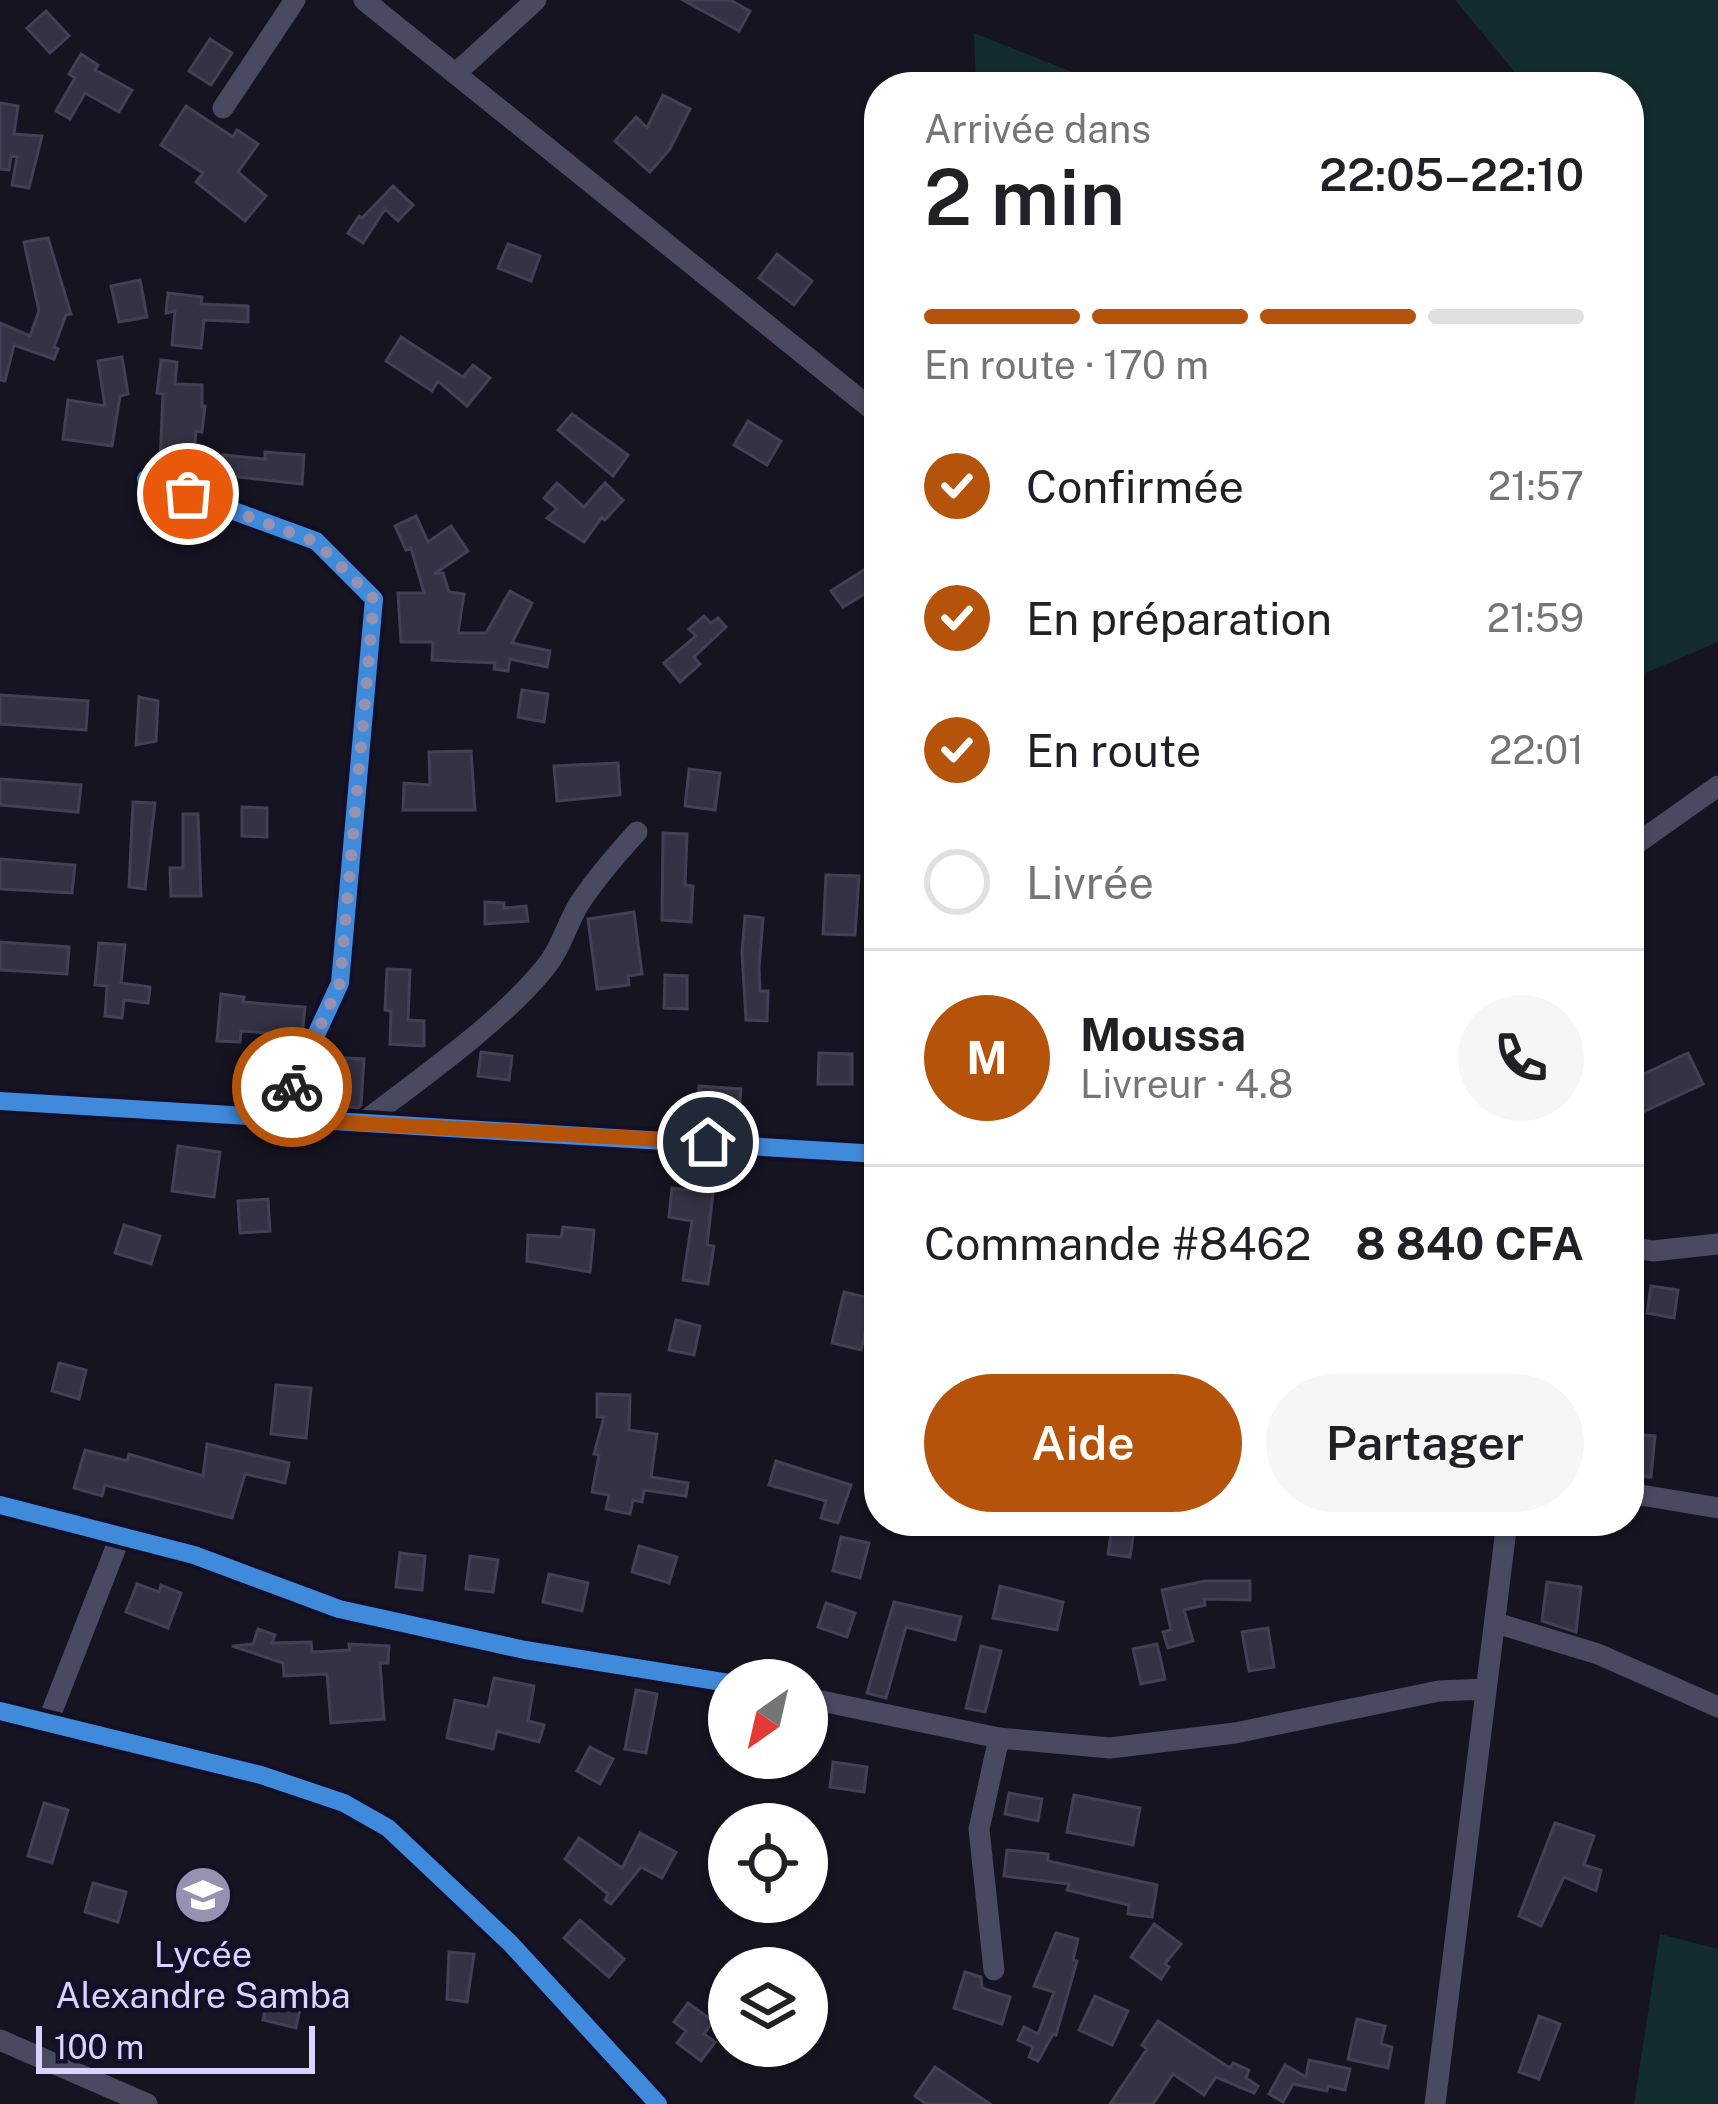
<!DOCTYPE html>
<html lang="fr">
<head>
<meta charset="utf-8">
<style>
  :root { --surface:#fff; --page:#f6f6f6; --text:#202124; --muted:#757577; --line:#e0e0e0; --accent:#b45309 }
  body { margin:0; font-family:"Public Sans",sans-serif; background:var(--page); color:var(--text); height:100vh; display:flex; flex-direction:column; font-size:45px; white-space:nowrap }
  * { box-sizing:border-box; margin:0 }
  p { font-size:39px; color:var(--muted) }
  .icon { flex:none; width:66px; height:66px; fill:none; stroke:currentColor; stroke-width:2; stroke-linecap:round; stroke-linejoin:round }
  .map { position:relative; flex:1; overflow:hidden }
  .panel { position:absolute; left:864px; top:72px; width:780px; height:1464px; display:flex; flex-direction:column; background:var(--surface); border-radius:48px; box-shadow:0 3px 9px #0004 }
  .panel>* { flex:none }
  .needle { width:78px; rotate:214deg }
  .tools { position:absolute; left:708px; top:1659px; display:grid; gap:24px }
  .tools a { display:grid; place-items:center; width:120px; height:120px; border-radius:50%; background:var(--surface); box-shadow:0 3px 9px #0004; font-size:60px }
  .scale { position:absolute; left:36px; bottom:30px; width:279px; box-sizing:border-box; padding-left:12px; border:6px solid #d9d4ff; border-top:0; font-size:33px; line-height:42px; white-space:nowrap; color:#d9d4ff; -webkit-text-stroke:9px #130f26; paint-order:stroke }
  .pin { position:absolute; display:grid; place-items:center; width:102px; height:102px; color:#fff; margin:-51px; border:6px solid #fff; border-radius:50%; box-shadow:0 3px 12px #0007 }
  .courier { position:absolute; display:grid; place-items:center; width:120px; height:120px; margin:-60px; border:9px solid #b45309; border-radius:50%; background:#fff; color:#222; box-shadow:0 3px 15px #0007 }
  .overview em { font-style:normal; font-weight:600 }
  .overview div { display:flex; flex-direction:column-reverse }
  .overview { display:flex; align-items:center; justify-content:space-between; height:204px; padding:0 60px }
  h1 { font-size:78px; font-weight:600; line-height:90px }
  .bar { display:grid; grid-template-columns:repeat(4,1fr); gap:18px 12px; align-content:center; height:144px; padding:0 60px }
  .bar i { height:15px; border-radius:9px; background:var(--line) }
  .bar .selected { background:var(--accent) }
  .bar p { grid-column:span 4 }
  .line { display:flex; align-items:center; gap:30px; padding:0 60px; border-top:3px solid var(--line) }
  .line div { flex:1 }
  .round { display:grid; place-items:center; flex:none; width:126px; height:126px; border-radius:63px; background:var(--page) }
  ol { padding:0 60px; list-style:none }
  li { display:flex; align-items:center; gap:36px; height:132px }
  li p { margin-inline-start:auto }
  li .icon { padding:12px; border-radius:50%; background:var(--accent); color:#fff; stroke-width:4 }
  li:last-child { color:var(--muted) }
  li i { width:66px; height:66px; border:6px solid var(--line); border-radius:50% }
  .action { display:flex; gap:24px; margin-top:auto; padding:24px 60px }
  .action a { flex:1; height:138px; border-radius:72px; background:var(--accent); color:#fff; font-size:48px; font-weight:600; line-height:138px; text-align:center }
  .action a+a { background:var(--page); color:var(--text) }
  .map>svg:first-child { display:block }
  .green { fill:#132c2d }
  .building { fill:#343243; stroke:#433f54; stroke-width:3 }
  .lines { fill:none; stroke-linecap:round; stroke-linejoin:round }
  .minor { stroke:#4a4962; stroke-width:21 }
  .cycleway-casing { stroke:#130f26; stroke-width:26 }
  .cycleway { stroke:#408adc; stroke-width:18 }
  .done { stroke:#9591b1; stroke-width:12; stroke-dasharray:0 21.6 }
  .route { stroke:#b45309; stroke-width:15 }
  .labels { text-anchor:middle; stroke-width:9; stroke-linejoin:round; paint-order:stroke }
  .poi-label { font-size:36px; fill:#d9d4ff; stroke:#130f26 }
</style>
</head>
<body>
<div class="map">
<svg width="1718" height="2104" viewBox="0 0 1718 2104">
  <rect width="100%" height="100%" fill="#161421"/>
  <path class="green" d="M1455 0H1718V642L1629 680V87H1527Z
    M974 33 1110 87H976Z
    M1660 1934 1718 1949V2104H1634Z"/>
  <path class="building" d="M683 0H730L750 11 739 31Z
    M46 11 69 36 50 53 27 28Z
    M210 39 232 53 211 85 189 71Z
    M81 54 98 65 95 70 132 90 119 112 85 93 70 119 56 111 75 78 69 74Z
    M663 95 690 109 670 149 650 172 615 141 636 117 647 128Z
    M0 103 18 106 14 134 42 136 29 188 12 185 17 157 11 156 9 170 0 169Z
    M186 106 233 137 237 130 258 144 238 172 266 196 245 221 196 182 203 173 161 145Z
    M393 186 413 205 398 221 385 209 363 243 348 233 359 216 362 218Z
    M48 238 71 314 66 315 54 347 58 349 54 359 14 345 5 381 0 380V323L30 336 39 311 24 242Z
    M508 244 540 256 531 281 498 268Z
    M777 254 812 281 794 305 759 278Z
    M140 280 147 317 119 322 111 286Z
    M168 293 202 297 201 304 248 306V322L204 320 201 348 172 345 175 311 166 313Z
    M401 337 463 377 473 365 490 378 467 406 438 381 432 391 386 361Z
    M122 357 128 394 120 396 112 446 63 439 68 400 105 406 98 361Z
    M161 360 177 362 175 384 202 385V406H205L202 432 196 431 193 465 160 462 163 394 157 393Z
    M572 414 628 455 613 476 558 430Z
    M748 421 781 441 767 465 734 445Z
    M265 452 304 455 302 484 221 475 223 455 265 459Z
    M557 483 584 507 605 483 623 500 605 520 602 517 584 542 547 518 557 509 544 498Z
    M416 516 428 542 451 526 468 551 434 574 443 573 449 592 464 594 458 633H486L510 591 532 603 512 643 550 651 547 667 510 659 508 671 494 669 495 663 432 660 433 642H401L398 593H424L411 548 406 550 395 526Z
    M867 568 879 585 843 607 831 591Z
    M704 616 711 623 718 618 726 627 694 657 700 664 680 682 664 663 696 636 689 629Z
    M522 690 548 694 544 722 518 717Z
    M0 695 88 701 86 730 0 724Z
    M139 697 158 701 156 741 136 745Z
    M471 751 475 810H403L404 783 430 785 429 752Z
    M618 763 620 795 557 801 554 766Z
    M689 769 720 773 715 810 685 806Z
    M0 779 81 785 78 812 0 805Z
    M133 802 155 803 145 889 129 887Z
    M242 807 267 808V837L242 836Z
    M183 814H198L201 896H171L170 868H183Z
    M663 833 687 834 685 885 693 886 691 922 662 920Z
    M0 859 75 865 72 893 0 889Z
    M826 875 859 876 855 935 823 934Z
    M485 902 504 903V908L526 906 528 921 485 924Z
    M634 912 642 974 628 976 629 985 597 989 588 919Z
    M745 916 763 918 759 969 760 991H768L767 1021 746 1020 742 952Z
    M0 942 69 947 67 974 0 970Z
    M99 943 125 945 121 983 150 987 148 1003 124 1000 122 1018 105 1016 107 986 95 985Z
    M387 969 410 970 408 1020 424 1021V1046L390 1044 391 1011 385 1010Z
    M665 975 687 976V1009L664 1008Z
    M221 994 244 997 243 1002 305 1007 303 1027 299 1035 241 1031 240 1042 217 1041Z
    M481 1052 512 1056 509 1080 478 1076Z
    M819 1053 852 1054V1084H818Z
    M1688 1053 1703 1084 1643 1112 1629 1081Z
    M345 1058 364 1059 361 1105 358 1108 322 1103 325 1084 343 1087Z
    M699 1086 741 1089 738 1125 697 1123Z
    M178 1146 220 1152 214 1197 172 1191Z
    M672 1188 713 1193 707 1245 714 1246 708 1284 683 1280 692 1221 669 1217Z
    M268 1199 270 1231 240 1233 238 1201Z
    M124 1225 160 1236 151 1264 115 1253Z
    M563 1227 594 1230 590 1272 527 1261 528 1235 561 1237Z
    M1651 1286 1678 1290 1674 1318 1647 1313Z
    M844 1292 873 1299 861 1350 832 1343Z
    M676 1320 700 1326 694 1355 669 1350Z
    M59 1363 86 1370 79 1399 52 1391Z
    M276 1385 311 1388 306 1438 271 1434Z
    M597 1394 630 1395 629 1430 657 1434 651 1477 688 1483 686 1496 644 1490 642 1502 633 1500 630 1514 606 1509 609 1495 592 1492 599 1455 594 1454 604 1417H597Z
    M1629 1434 1655 1436 1651 1477 1629 1475Z
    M207 1444 289 1463 285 1483 245 1474 232 1518 105 1485 102 1496 74 1488 85 1450 127 1461 129 1454 203 1476Z
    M776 1461 851 1485 838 1523 821 1518 826 1501 769 1485Z
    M1113 1521 1135 1523 1130 1557 1108 1554Z
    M841 1537 869 1543 860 1578 833 1571Z
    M639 1546 677 1557 669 1583 632 1572Z
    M400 1553 425 1556 422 1590 396 1587Z
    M470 1556 498 1560 493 1592 466 1589Z
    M549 1574 588 1583 582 1611 543 1602Z
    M1205 1581H1250V1600L1204 1599 1205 1605 1184 1610 1193 1641 1168 1648 1163 1632 1171 1630 1162 1590Z
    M1547 1582 1581 1587 1576 1632 1542 1621Z
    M137 1584 159 1592 161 1585 181 1593 168 1628 126 1612Z
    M1000 1586 1063 1602 1057 1630 993 1618Z
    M894 1602 961 1617 955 1640 906 1627 886 1698 867 1693Z
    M826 1603 855 1613 847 1637 818 1627Z
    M1268 1628 1274 1667 1249 1671 1242 1632Z
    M258 1629 275 1635 272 1643 311 1642 312 1652 350 1650 349 1644 389 1646 388 1663H380L384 1719 331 1723 327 1674 284 1676 283 1663 232 1646 253 1644Z
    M1157 1644 1165 1679 1141 1684 1133 1649Z
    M981 1646 1001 1651 985 1712 966 1708Z
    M494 1678 534 1686 528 1721 544 1725 539 1742 497 1731 493 1749 447 1738 455 1700 488 1707Z
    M636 1690 657 1694 646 1753 625 1749Z
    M590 1747 613 1759 600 1784 577 1771Z
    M833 1762 867 1767 864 1792 830 1787Z
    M1009 1793 1042 1799 1038 1821 1005 1814Z
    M1074 1795 1140 1808 1133 1845 1067 1832Z
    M44 1803 68 1810 52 1863 28 1856Z
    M1555 1823 1594 1836 1584 1865 1601 1870 1596 1891 1564 1877 1541 1926 1519 1916Z
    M640 1833 676 1852 662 1878 641 1867 611 1904 605 1900 608 1894 565 1859 579 1838 622 1868Z
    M1007 1850 1048 1854V1861L1157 1885 1152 1917 1128 1914 1129 1905 1067 1890 1069 1884 1004 1876Z
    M93 1883 126 1892 118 1922 85 1912Z
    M580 1920 624 1959 609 1977 564 1938Z
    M1154 1924 1181 1944 1165 1964 1169 1967 1161 1979 1131 1957Z
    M1056 1933 1078 1939 1073 1960 1077 1961 1056 2035 1053 2034 1038 2061 1029 2057 1033 2047 1018 2040 1024 2027 1038 2034 1054 1992 1034 1986Z
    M449 1952 474 1954 467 2002 447 1999Z
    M965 1972 981 1977 982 1988 1010 1997 1002 2024 954 2008Z
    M270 1987 303 1994 296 2028 263 2020Z
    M1095 1996 1128 2011 1112 2045 1079 2030Z
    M688 2003 713 2021 704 2034 715 2042 701 2061 677 2043 686 2031 674 2022Z
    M1539 2016 1560 2024 1539 2079 1519 2072Z
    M1357 2019 1385 2026 1381 2044 1392 2047 1388 2068 1348 2059Z
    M1158 2021 1230 2068 1233 2063 1249 2070 1246 2078 1258 2086 1254 2093 1216 2077 1204 2095 1173 2074 1153 2104H1110L1147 2049 1142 2045Z
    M1309 2060 1350 2069 1345 2090 1328 2086 1327 2091 1293 2084 1283 2102 1269 2094 1285 2065 1306 2077Z
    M935 2067 990 2104H926L915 2096Z"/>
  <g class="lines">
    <path class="minor" d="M364 0 879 415
      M456 73 536 0
      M223 108 295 0
      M146 479 316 541 374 599 340 983 277 1119
      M1629 849 1718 786
      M0 1101 879 1154
      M361 1124C418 1080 499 1024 544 969 561 949 566 926 579 904 596 878 616 855 637 832
      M1629 1247 1653 1251 1718 1244
      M1629 1493 1718 1508
      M0 1505 194 1555 339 1609 525 1650 729 1683
      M1496 1623 1598 1654 1718 1707
      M807 1698 999 1738 1110 1748 1235 1733 1439 1691 1486 1689
      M0 1711 261 1775 344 1803 388 1828 510 1943 658 2104
      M47 1724 120 1537
      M994 1970 979 1829 999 1738
      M0 2040 147 2104
      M1435 2104 1507 1521"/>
    <defs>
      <path id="cycleway" d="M146 479 316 541 374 599 340 983 277 1119
        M0 1101 879 1154
        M0 1505 194 1555 339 1609 525 1650 729 1683
        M0 1711 261 1775 344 1803 388 1828 510 1943 658 2104"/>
    </defs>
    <use href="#cycleway" class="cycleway-casing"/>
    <use href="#cycleway" class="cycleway"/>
  </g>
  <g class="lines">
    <path class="done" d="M188 494 316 542 374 599 340 983 292 1087"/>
    <path class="route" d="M292 1087 277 1119 708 1142"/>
  </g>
  <defs>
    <symbol id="school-disc" viewBox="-11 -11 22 22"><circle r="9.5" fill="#9591b1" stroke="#130f26"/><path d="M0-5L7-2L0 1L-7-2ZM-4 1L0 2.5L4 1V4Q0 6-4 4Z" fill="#fff"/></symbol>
  </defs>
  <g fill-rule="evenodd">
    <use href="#school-disc" x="170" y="1862" width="66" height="66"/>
  </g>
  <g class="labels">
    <g class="poi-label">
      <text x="203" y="1967">Lycée<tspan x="203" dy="41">Alexandre Samba</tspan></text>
    </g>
  </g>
</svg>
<div class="tools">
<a><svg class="needle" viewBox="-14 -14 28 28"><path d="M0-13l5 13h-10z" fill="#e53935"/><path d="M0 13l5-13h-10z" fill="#757577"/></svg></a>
<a><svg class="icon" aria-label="locate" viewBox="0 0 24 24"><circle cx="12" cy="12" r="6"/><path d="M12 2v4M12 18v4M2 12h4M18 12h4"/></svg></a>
<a><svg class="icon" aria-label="layers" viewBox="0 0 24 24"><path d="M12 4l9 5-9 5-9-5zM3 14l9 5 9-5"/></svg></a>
</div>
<div class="scale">100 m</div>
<div class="pin" style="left:188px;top:494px;background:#ea580c"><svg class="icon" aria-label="bag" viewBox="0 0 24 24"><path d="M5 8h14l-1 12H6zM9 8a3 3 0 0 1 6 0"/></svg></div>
<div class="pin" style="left:708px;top:1142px;background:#1f2937"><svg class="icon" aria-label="home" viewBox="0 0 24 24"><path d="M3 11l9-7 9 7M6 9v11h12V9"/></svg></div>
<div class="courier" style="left:292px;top:1087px"><svg class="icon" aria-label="bike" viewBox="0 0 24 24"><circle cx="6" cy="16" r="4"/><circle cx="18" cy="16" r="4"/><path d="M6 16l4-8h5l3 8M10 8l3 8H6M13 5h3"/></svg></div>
<section class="panel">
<div class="overview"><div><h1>2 min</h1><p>Arrivée dans</p></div><em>22:05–22:10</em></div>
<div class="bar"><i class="selected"></i><i class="selected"></i><i class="selected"></i><i></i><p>En route · 170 m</p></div>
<ol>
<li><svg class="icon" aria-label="check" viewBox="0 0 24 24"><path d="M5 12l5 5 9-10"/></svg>Confirmée<p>21:57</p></li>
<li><svg class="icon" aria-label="check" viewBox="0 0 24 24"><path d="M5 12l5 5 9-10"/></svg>En préparation<p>21:59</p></li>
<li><svg class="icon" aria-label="check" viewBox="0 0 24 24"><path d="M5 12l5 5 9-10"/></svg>En route<p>22:01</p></li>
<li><i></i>Livrée</li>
</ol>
<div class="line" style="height:216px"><b class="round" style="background:var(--accent);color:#fff">M</b><div><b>Moussa</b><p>Livreur · 4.8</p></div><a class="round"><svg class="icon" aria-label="phone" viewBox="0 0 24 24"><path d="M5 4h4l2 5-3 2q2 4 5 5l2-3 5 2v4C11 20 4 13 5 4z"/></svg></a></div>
<div class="line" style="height:156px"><div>Commande #8462</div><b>8 840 CFA</b></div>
<div class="action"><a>Aide</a><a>Partager</a></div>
</section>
</div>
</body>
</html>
